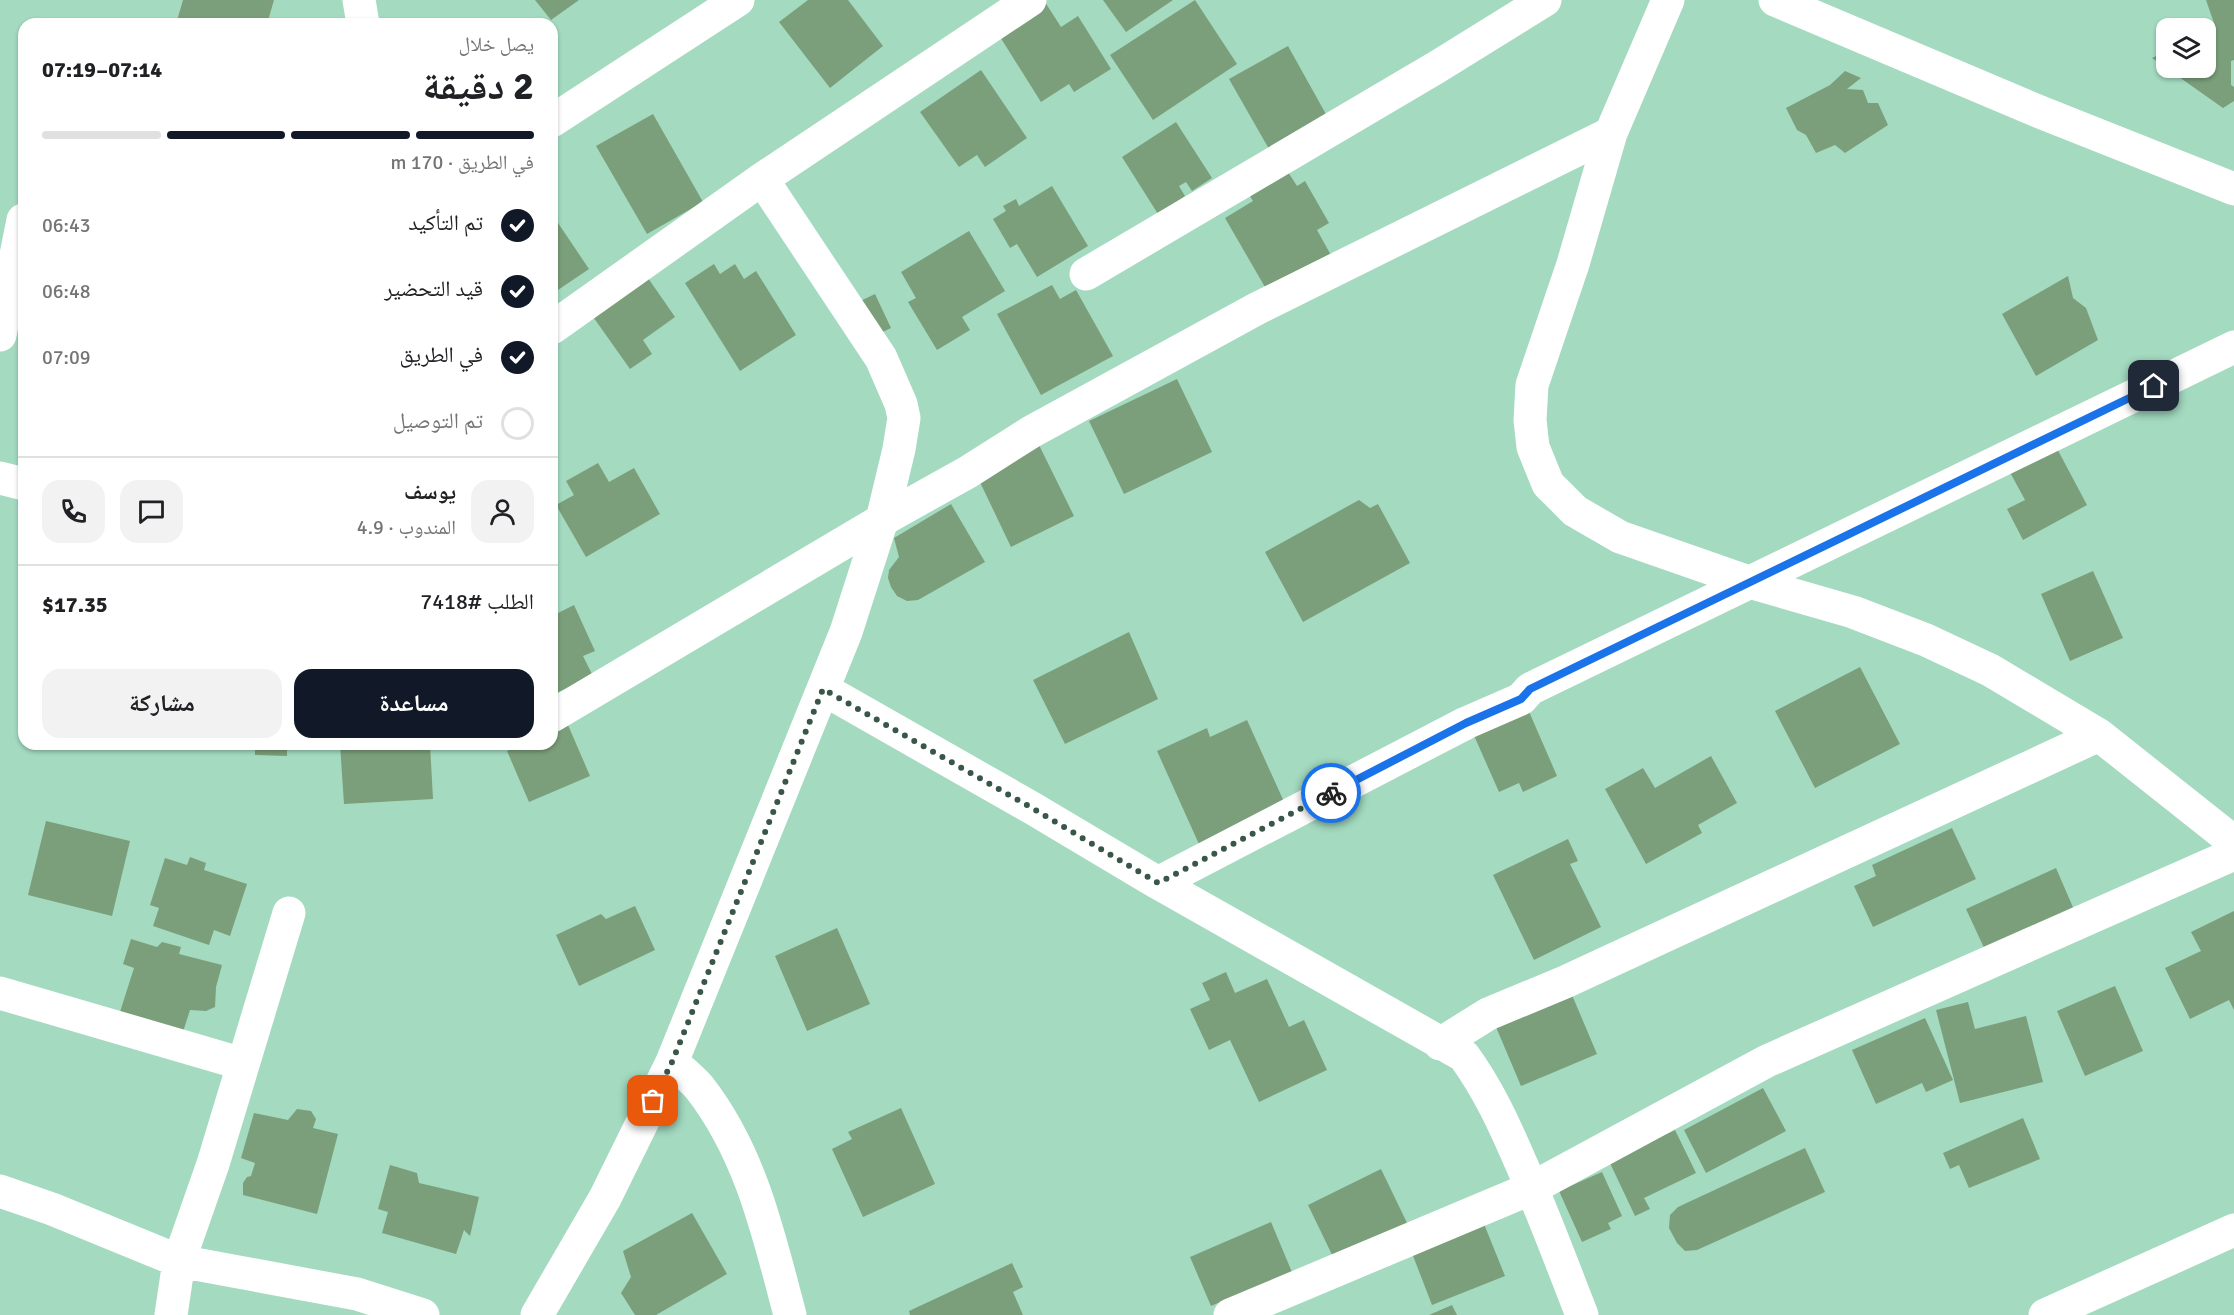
<!DOCTYPE html>
<html lang="ar">
<head>
<meta charset="utf-8">
<style>
  :root { --surface:#fff; --page:#f2f2f2; --text:#202124; --muted:#757577; --line:#e0e0e0; --accent:#111827 }
  body { margin:0; font-family:Signika,"Noto Naskh Arabic",sans-serif; background:var(--page); color:var(--text); direction:rtl; height:100vh; display:flex; flex-direction:column; font-size:22px; white-space:nowrap }
  * { box-sizing:border-box; margin:0 }
  p { font-size:20px; color:var(--muted) }
  .icon { flex:none; width:33px; height:33px; fill:none; stroke:currentColor; stroke-width:2; stroke-linecap:round; stroke-linejoin:round }
  .map { position:relative; flex:1; overflow:hidden; direction:ltr }
  .drawer { position:absolute; left:18px; top:18px; width:540px; height:732px; display:flex; flex-direction:column; background:var(--surface); border-radius:18px; box-shadow:0 2px 4px #0004; direction:rtl }
  .drawer>* { flex:none }
  .tools { position:absolute; left:2156px; top:18px; display:grid; gap:12px }
  .tools a { display:grid; place-items:center; width:60px; height:60px; border-radius:12px; background:var(--surface); box-shadow:0 2px 4px #0004; font-size:30px }
  .pin { position:absolute; display:grid; place-items:center; width:51px; height:51px; color:#fff; margin:-26px; border-radius:12px; box-shadow:0 3px 9px #0006 }
  .courier { position:absolute; display:grid; place-items:center; width:60px; height:60px; margin:-30px; border:4px solid #1a73e8; border-radius:50%; background:#fff; color:#222; box-shadow:0 2px 8px #0007 }
  .summary em { font-style:normal; font-weight:700 }
  .summary div { display:flex; flex-direction:column-reverse }
  .summary { display:flex; align-items:center; justify-content:space-between; height:102px; padding:0 24px }
  h1 { font-size:39px; font-weight:700; line-height:45px }
  .bar { display:grid; grid-template-columns:repeat(4,1fr); gap:9px 6px; align-content:center; height:72px; padding:0 24px }
  .bar i { height:8px; border-radius:4px; background:var(--line) }
  .bar .on { background:var(--accent) }
  .bar p { grid-column:span 4 }
  .line { display:flex; align-items:center; gap:15px; padding:0 24px; border-top:2px solid var(--line) }
  .line div { flex:1 }
  .round { display:grid; place-items:center; flex:none; width:63px; height:63px; border-radius:18px; background:var(--page) }
  ol { padding:0 24px; list-style:none }
  li { display:flex; align-items:center; gap:18px; height:66px }
  li p { margin-inline-start:auto }
  li .icon { padding:6px; border-radius:50%; background:var(--accent); color:#fff; stroke-width:4 }
  li:last-child { color:var(--muted) }
  li i { width:33px; height:33px; border:3px solid var(--line); border-radius:50% }
  .action { display:flex; gap:12px; margin-top:auto; padding:12px 24px }
  .action a { flex:1; height:69px; border-radius:18px; background:var(--accent); color:#fff; font-size:24px; font-weight:700; line-height:69px; text-align:center }
  .action a+a { background:var(--page); color:var(--text) }
  .map>svg:first-child { display:block }
  .building { fill:#7b9f7a }
  .lines { fill:none; stroke-linecap:round; stroke-linejoin:round }
  .minor { stroke:#fff; stroke-width:33 }
  .tertiary { stroke:#fff; stroke-width:33 }
  .done { stroke:#395748; stroke-width:6; stroke-dasharray:0 10.8 }
  .route { stroke:#1a73e8; stroke-width:8 }
</style>
</head>
<body>
<div class="map">
<svg width="2234" height="1315" viewBox="0 0 2234 1315">
  <rect width="100%" height="100%" fill="#a3dac0"/>
  <path class="building" d="M183 0H274L267 24H176Z
    M535 0H579L551 20Z
    M808 0H848L883 46 830 88 779 22Z
    M1103 0H1173L1126 32Z
    M1195 0 1237 64 1153 120 1110 55Z
    M2206 0H2234V60L2231 61V85L2234 87V101L2223 108 2152 58 2166 51V68H2205V29L2214 23Z
    M1045 2 1061 27 1078 16 1111 69 1074 92 1069 84 1041 102 997 32Z
    M1288 46 1327 116 1269 149 1229 79Z
    M981 70 1027 138 985 167 977 155 959 167 920 112Z
    M1845 71 1861 78 1847 89 1863 90 1868 103H1878L1888 125 1845 153 1835 145 1816 153 1806 135 1797 130 1786 108 1830 85Z
    M653 114 703 202 647 234 596 146Z
    M1176 122 1212 178 1192 191 1186 182 1179 186 1185 196 1158 214 1122 157Z
    M1288 172 1297 186 1305 181 1329 223 1317 230 1332 257 1269 294 1225 218 1253 201 1245 188Z
    M1052 186 1088 246 1037 277 1017 244 1010 248 993 219 1006 211 1003 206 1016 199 1019 206Z
    M552 214 589 269 552 294Z
    M969 231 1005 291 962 317 970 330 937 350 908 302 916 298 901 272Z
    M714 264 720 274 735 264 744 279 756 271 796 335 740 371 685 283Z
    M639 265 675 317 643 340 652 354 630 369 584 304Z
    M2068 276 2073 298 2086 308 2098 340 2036 376 2002 314Z
    M1052 285 1060 299 1076 290 1113 356 1041 395 997 314Z
    M875 294 891 328 868 339 852 305Z
    M1177 379 1212 452 1124 494 1089 421Z
    M2053 441 2087 505 2023 540 2007 509 2025 500 2006 465Z
    M1038 443 1074 516 1011 547 978 478Z
    M598 463 609 482 634 468 660 514 586 557 556 505 574 495 566 481Z
    M1359 500 1370 508 1378 504 1410 563 1303 622 1265 552Z
    M951 504 985 562 918 600 907 601 897 596 891 587 888 578 889 570 899 557 894 538Z
    M2093 571 2123 638 2070 661 2041 594Z
    M574 605 595 651 583 656 593 676 552 695V616Z
    M1129 632 1158 699 1065 744 1033 680Z
    M1860 667 1900 744 1815 788 1775 711Z
    M1527 707 1557 776 1523 792 1519 783 1499 792 1472 731Z
    M1247 720 1285 804 1203 853 1157 751 1207 728 1210 737Z
    M568 725 590 776 529 802 507 751 524 744H552V732Z
    M255 744H287V756L255 755Z
    M340 744H430L433 799 344 804Z
    M1711 756 1737 803 1698 825 1702 833 1646 864 1605 789 1643 768 1655 788Z
    M46 821 130 841 112 916 28 895Z
    M1952 828 1976 879 1873 927 1854 886 1876 876 1872 865Z
    M1568 839 1578 861 1570 864 1601 927 1534 960 1493 875Z
    M190 857 206 863 204 870 247 884 230 936 214 930 209 945 153 926 159 908 150 905 165 858 187 865Z
    M2056 868 2075 912 1986 952 1966 909Z
    M635 906 655 950 579 986 556 935 601 914 606 919Z
    M2234 911V1010L2229 1000 2190 1019 2165 968 2201 951 2191 932Z
    M837 928 870 1004 807 1031 775 956Z
    M131 939 157 947 162 942 181 947 179 954 222 965 216 987 215 1007 206 1011 190 1010 182 1035 119 1015 134 968 123 964Z
    M1226 972 1235 993 1267 979 1289 1027 1304 1020 1327 1070 1259 1102 1230 1040 1209 1050 1190 1009 1210 1000 1202 983Z
    M2115 986 2143 1051 2085 1076 2057 1011Z
    M1572 995 1597 1054 1521 1086 1496 1027Z
    M1968 1002 1975 1029 2026 1016 2043 1082 1960 1103 1936 1010Z
    M1925 1018 1953 1080 1926 1092 1922 1083 1876 1104 1852 1050Z
    M1763 1088 1786 1131 1706 1173 1684 1130Z
    M901 1108 935 1184 863 1217 832 1149 852 1139 848 1132Z
    M297 1109 311 1111 316 1119 313 1128 338 1134 317 1214 243 1195V1183L247 1177 251 1176 255 1163 241 1158 254 1113 288 1120Z
    M2023 1118 2040 1159 1969 1188 1959 1165 1950 1169 1943 1153Z
    M1675 1130 1696 1173 1644 1198 1650 1209 1635 1216 1609 1161Z
    M1805 1148 1825 1192 1697 1250 1685 1251 1677 1243 1669 1228 1670 1215 1678 1207Z
    M390 1165 417 1173 419 1183 479 1197 470 1236 464 1230 456 1254 382 1233 388 1212 378 1209Z
    M1381 1169 1409 1227 1336 1263 1308 1205Z
    M1602 1172 1622 1216 1608 1223 1611 1229 1582 1242 1559 1191Z
    M692 1213 727 1274 656 1315H635L621 1293 631 1277 623 1251Z
    M1482 1219 1505 1276 1432 1305 1410 1248Z
    M1271 1222 1294 1277 1255 1287 1211 1306 1190 1257Z
    M1012 1263 1023 1287 1013 1292 1023 1315H910L909 1311Z
    M1452 1305 1457 1315H1429Z"/>
  <g class="lines">
    <path class="minor" d="M359 0 363 24
      M1668 0 1611 133 1573 264 1532 385 1530 420 1533 447 1548 484 1575 511 1620 537 1749 582 1853 612 1926 640 1990 670 2099 735 2234 842
      M552 121 738 0
      M1086 274 1437 67 1545 0
      M552 328 762 179 1030 0
      M0 335 23 220
      M0 478 24 484
      M823 689 1032 808 1158 883 1464 1056C1488 1089 1504 1124 1520 1161 1543 1212 1562 1264 1582 1315
      M552 716 882 520 968 472 1031 432 1258 308 1611 133
      M1158 883 1466 723 1521 699 1530 689 2234 347
      M0 993 243 1064
      M1440 1044 1488 1014 1565 982 2099 735
      M672 1062C681 1070 691 1078 699 1087 751 1153 769 1236 790 1315
      M0 1191 52 1209 179 1261 357 1294 423 1315
      M171 1315 179 1261 213 1164 289 913
      M537 1315 605 1198 672 1062 846 632 882 520 899 449 904 418 901 404 881 358 762 179
      M1230 1315 1532 1188 1767 1061 2234 854
      M2045 1315 2234 1230"/>
    <path class="tertiary" d="M1775 0 2040 112 2234 189"/>
  </g>
  <g class="lines">
    <path class="done" d="M653 1101 672 1062 823 689 1032 808 1158 883 1331 793"/>
    <path class="route" d="M1331 793 1466 723 1521 699 1530 689 2154 386"/>
  </g>
</svg>
<div class="tools">
<a><svg class="icon" aria-label="layers" viewBox="0 0 24 24"><path d="M12 4l9 5-9 5-9-5zM3 14l9 5 9-5"/></svg></a>
</div>
<div class="pin" style="left:653px;top:1101px;background:#ea580c"><svg class="icon" aria-label="bag" viewBox="0 0 24 24"><path d="M5 8h14l-1 12H6zM9 8a3 3 0 0 1 6 0"/></svg></div>
<div class="pin" style="left:2154px;top:386px;background:#1f2937"><svg class="icon" aria-label="home" viewBox="0 0 24 24"><path d="M3 11l9-7 9 7M6 9v11h12V9"/></svg></div>
<div class="courier" style="left:1331px;top:793px"><svg class="icon" aria-label="bike" viewBox="0 0 24 24"><circle cx="6" cy="16" r="4"/><circle cx="18" cy="16" r="4"/><path d="M6 16l4-8h5l3 8M10 8l3 8H6M13 5h3"/></svg></div>
<section class="drawer">
<div class="summary"><div><h1>2 دقيقة</h1><p>يصل خلال</p></div><em>07:14–07:19</em></div>
<div class="bar"><i class="on"></i><i class="on"></i><i class="on"></i><i></i><p>في الطريق · 170 m</p></div>
<ol>
<li><svg class="icon" aria-label="check" viewBox="0 0 24 24"><path d="M5 12l5 5 9-10"/></svg>تم التأكيد<p>06:43</p></li>
<li><svg class="icon" aria-label="check" viewBox="0 0 24 24"><path d="M5 12l5 5 9-10"/></svg>قيد التحضير<p>06:48</p></li>
<li><svg class="icon" aria-label="check" viewBox="0 0 24 24"><path d="M5 12l5 5 9-10"/></svg>في الطريق<p>07:09</p></li>
<li><i></i>تم التوصيل</li>
</ol>
<div class="line" style="height:108px"><a class="round"><svg class="icon" aria-label="person" viewBox="0 0 24 24"><circle cx="12" cy="8" r="4"/><path d="M4 21q1-7 8-7t8 7"/></svg></a><div><b>يوسف</b><p>المندوب · 4.9</p></div><a class="round"><svg class="icon" aria-label="chat" viewBox="0 0 24 24"><path d="M4 5h16v11H9l-5 4z"/></svg></a><a class="round"><svg class="icon" aria-label="phone" viewBox="0 0 24 24"><path d="M5 4h4l2 5-3 2q2 4 5 5l2-3 5 2v4C11 20 4 13 5 4z"/></svg></a></div>
<div class="line" style="height:78px"><div>الطلب #7418</div><b>$17.35</b></div>
<div class="action"><a>مساعدة</a><a>مشاركة</a></div>
</section>
</div>
</body>
</html>
